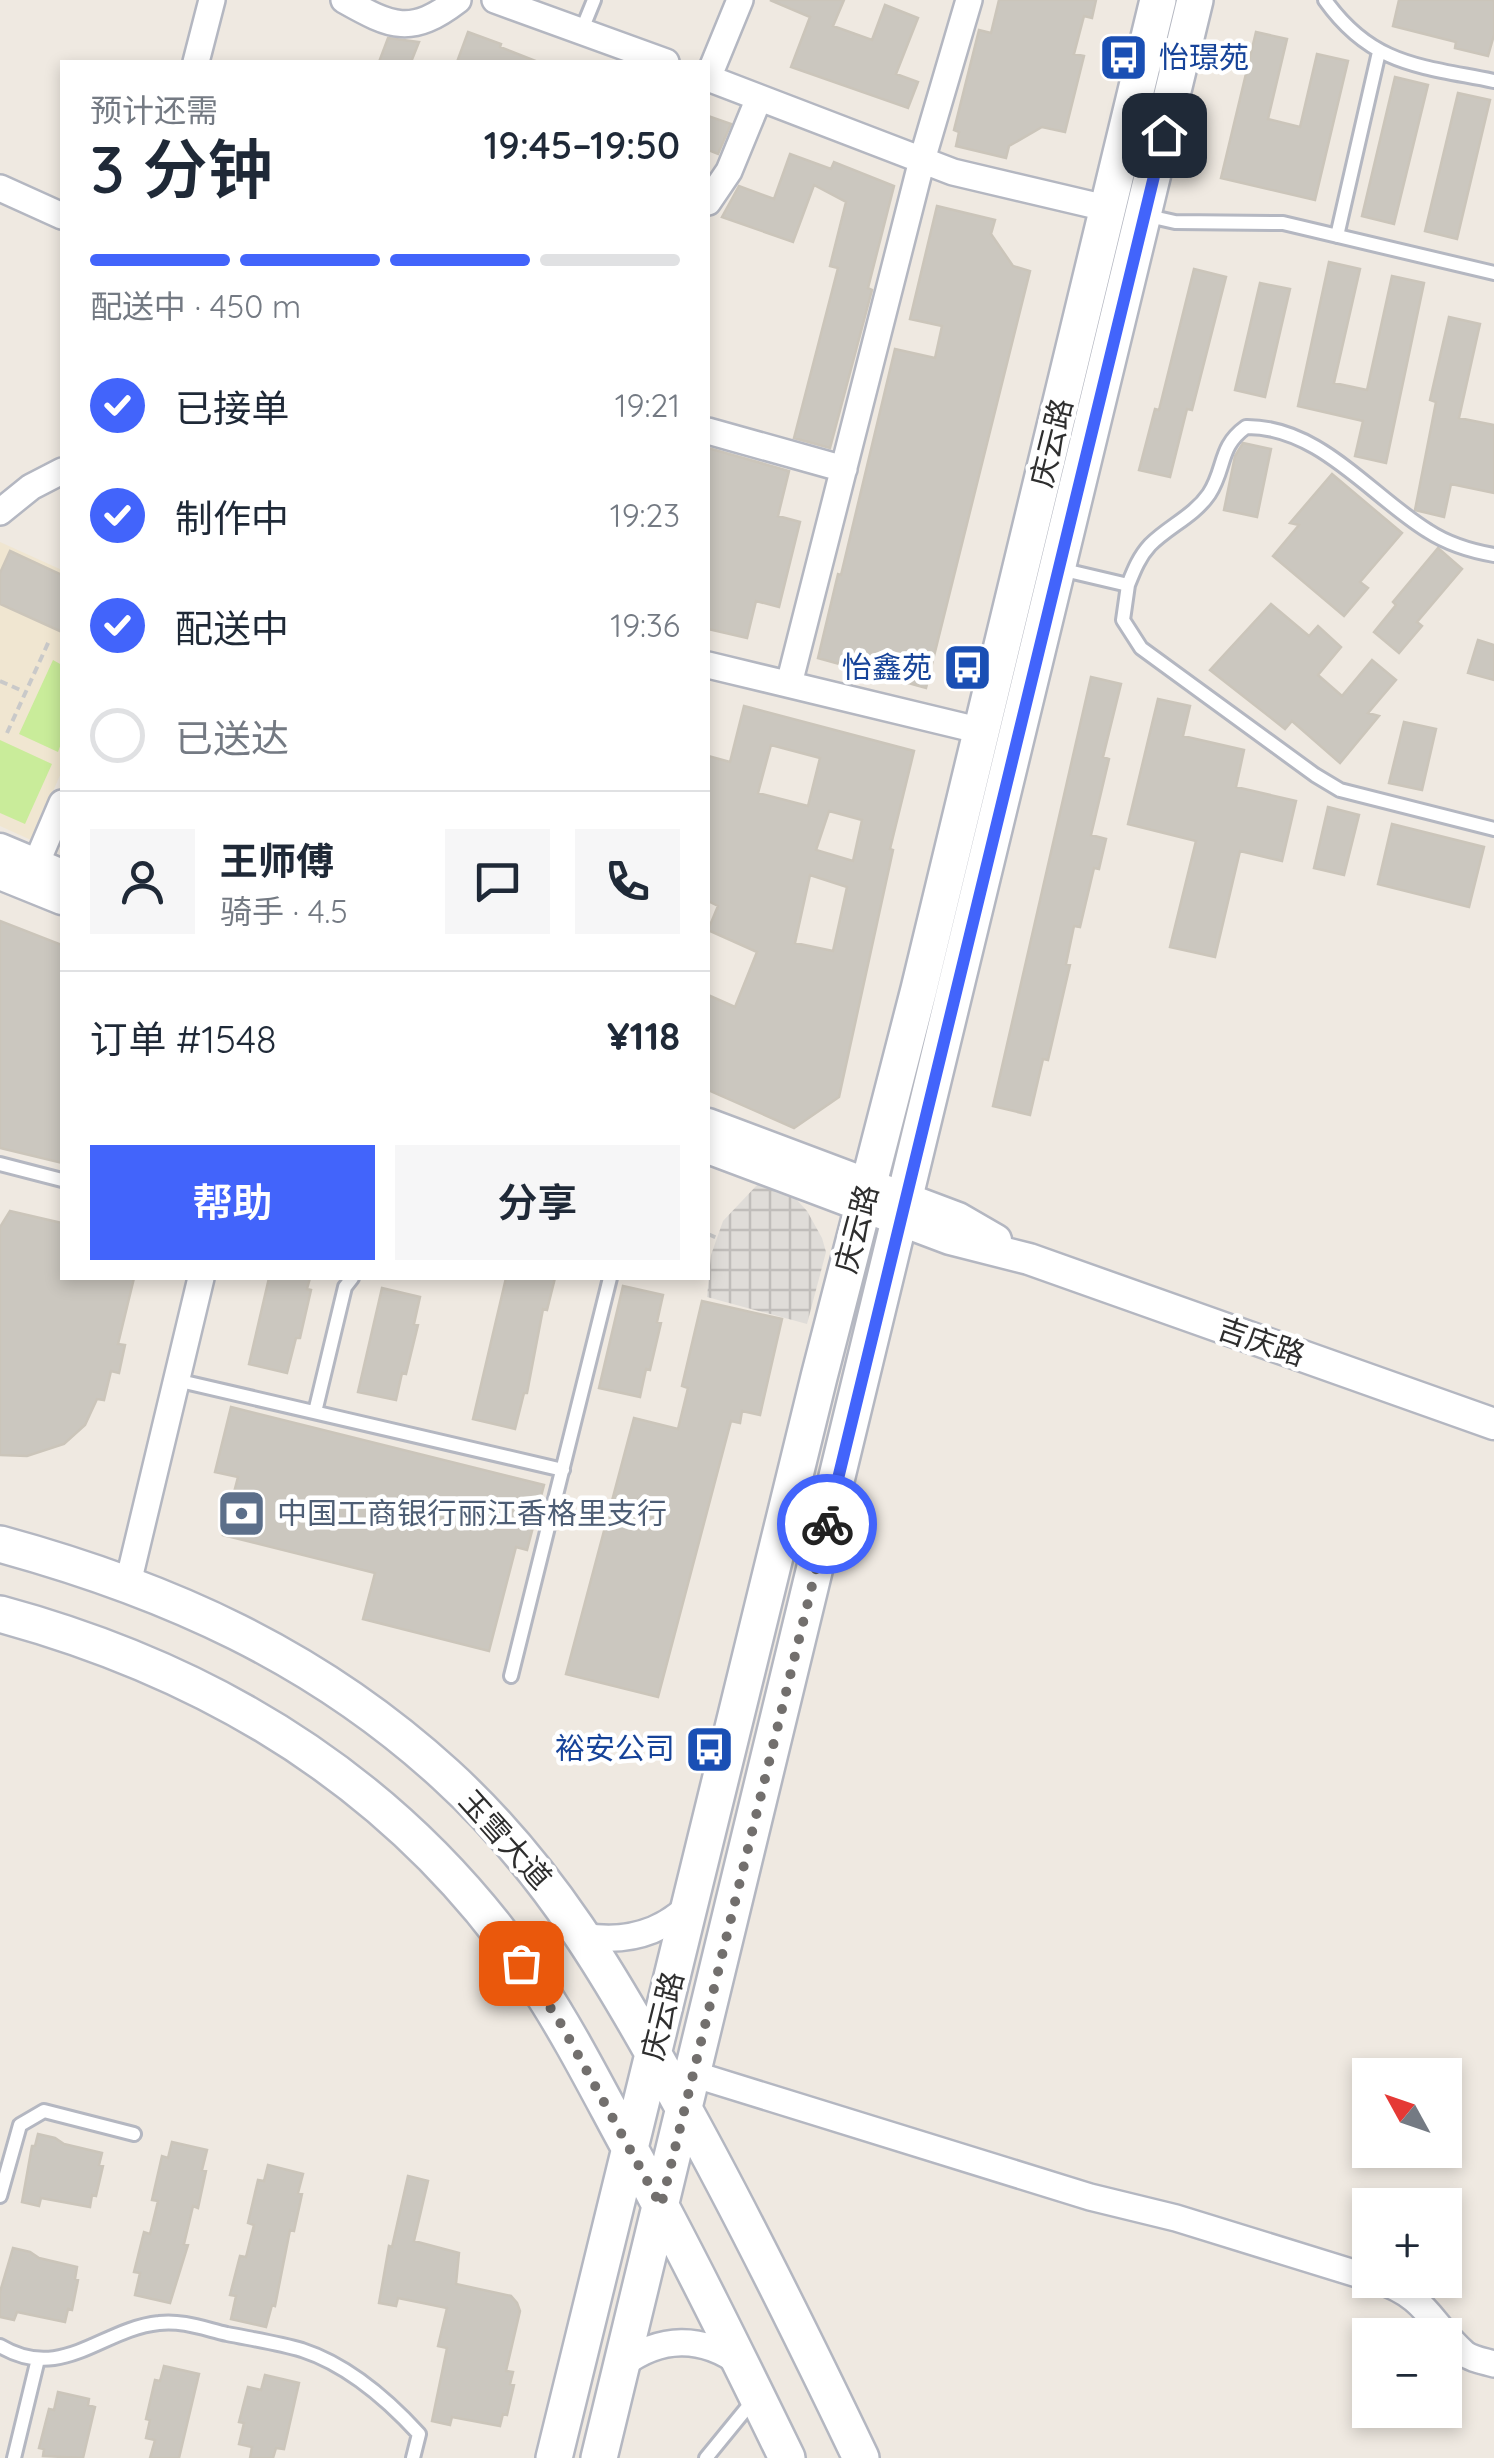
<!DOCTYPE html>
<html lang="zh">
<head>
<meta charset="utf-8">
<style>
  :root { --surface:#fff; --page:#f6f6f7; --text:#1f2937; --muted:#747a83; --line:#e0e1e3; --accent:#4264fb }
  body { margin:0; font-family:Quicksand,"Noto Sans SC",sans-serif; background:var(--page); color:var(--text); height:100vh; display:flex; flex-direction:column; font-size:38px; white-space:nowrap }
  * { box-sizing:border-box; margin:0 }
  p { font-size:32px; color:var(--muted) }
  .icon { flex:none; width:55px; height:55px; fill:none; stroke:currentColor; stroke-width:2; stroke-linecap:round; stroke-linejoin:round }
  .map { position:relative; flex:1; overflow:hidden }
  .drawer { position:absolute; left:60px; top:60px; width:650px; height:1220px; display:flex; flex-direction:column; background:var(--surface); border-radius:0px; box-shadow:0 5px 15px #0003 }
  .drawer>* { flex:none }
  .needle { width:65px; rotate:310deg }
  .controls { position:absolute; left:1352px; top:2058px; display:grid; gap:20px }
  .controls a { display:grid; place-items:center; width:110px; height:110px; border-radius:0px; background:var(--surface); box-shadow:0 5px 15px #0003; font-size:50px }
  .pin { position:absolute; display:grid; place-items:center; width:85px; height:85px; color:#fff; margin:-42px; border-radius:20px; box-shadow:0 5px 15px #0006 }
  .courier { position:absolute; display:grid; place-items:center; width:100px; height:100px; margin:-50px; border:8px solid #4264fb; border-radius:50%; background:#fff; color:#222; box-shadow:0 2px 12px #0007 }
  .head em { font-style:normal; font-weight:600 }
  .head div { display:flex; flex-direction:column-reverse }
  .head { display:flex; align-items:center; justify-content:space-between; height:170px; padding:0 30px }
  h1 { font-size:65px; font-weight:600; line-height:75px }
  .bar { display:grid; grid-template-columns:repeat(4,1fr); gap:15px 10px; align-content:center; height:120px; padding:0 30px }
  .bar i { height:12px; border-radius:8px; background:var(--line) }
  .bar .active { background:var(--accent) }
  .bar p { grid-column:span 4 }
  .line { display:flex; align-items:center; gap:25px; padding:0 30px; border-top:2px solid var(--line) }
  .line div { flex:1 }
  .round { display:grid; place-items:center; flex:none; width:105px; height:105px; border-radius:0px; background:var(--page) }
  ol { padding:0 30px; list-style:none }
  li { display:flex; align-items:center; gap:30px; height:110px }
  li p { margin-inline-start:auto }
  li .icon { padding:10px; border-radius:50%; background:var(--accent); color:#fff; stroke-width:4 }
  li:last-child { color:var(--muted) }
  li i { width:55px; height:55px; border:5px solid var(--line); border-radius:50% }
  .action { display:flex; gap:20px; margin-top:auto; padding:20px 30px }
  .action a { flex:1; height:115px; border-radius:0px; background:var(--accent); color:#fff; font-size:40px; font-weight:600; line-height:115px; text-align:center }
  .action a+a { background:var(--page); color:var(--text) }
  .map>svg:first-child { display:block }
  .education { fill:#f0e6d1 }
  .pitch { fill:#c9ec9a }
  .plaza { fill:url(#plaza-grid) }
  .building { fill:#cbc7bf; stroke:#cbc5ba; stroke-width:2.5; fill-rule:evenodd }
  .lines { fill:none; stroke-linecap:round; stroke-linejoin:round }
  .service-casing { stroke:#b4b7c1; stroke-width:18 }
  .minor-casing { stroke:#b4b7c1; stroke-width:30 }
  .tertiary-casing { stroke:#b4b7c1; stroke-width:35 }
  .secondary-casing { stroke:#b4b7c1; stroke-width:40 }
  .path { stroke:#c9c9c9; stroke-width:4; stroke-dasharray:8 5; stroke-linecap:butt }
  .service { stroke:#fff; stroke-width:12 }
  .minor { stroke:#fff; stroke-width:25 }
  .tertiary { stroke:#fff; stroke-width:30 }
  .secondary { stroke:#fff; stroke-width:35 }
  .done { stroke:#726f6d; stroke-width:10; stroke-dasharray:0 18 }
  .route { stroke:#4264fb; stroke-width:12 }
  .labels { text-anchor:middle; stroke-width:9; stroke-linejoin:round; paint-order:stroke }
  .transit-label { font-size:30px; fill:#164399; stroke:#fff; text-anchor:end }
  .street-label { font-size:30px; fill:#2e2e2e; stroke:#fff }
  .service-label { font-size:30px; fill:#4e5e75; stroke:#fff; text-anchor:start }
</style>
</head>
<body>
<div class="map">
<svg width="1494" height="2458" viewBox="0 0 1494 2458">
  <defs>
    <pattern id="plaza-grid" width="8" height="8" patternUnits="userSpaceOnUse" patternTransform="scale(2.5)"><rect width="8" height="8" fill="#dfdcd8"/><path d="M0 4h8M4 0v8" fill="none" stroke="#c0bdba"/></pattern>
  </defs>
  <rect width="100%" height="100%" fill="#efe9e1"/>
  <path class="education" d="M0 542 62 570V771L31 840 0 826Z"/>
  <path class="pitch" d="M53 660 62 665V741L58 752 19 734Z
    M0 740 52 764 25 824 0 813Z"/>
  <path class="plaza" d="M758 1184 796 1199 807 1211 822 1238 826 1252 807 1324 707 1297 711 1255 723 1221Z"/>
  <path class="building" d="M770 0H844L833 26 872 40 885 5 918 18 896 74 918 82 908 108 791 67 810 17Z
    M999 0H1096L1092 18 1084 16 1074 54 1084 56 1065 132 1042 127 1009 146 1006 158 956 146 959 132 954 130 979 30 991 33Z
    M1399 0H1494V35L1488 56 1455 48 1456 42 1393 26Z
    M468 32 501 44 500 47 538 62H457Z
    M1256 32 1287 39 1268 119 1300 127 1317 54 1348 61 1315 200 1221 178Z
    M388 38 419 42 411 62H379Z
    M1395 77 1428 85 1394 224 1362 216Z
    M1458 93 1490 100 1457 239 1425 231Z
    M708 116 731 124 718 154 708 150Z
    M790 154 831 169 834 162 894 186 868 288 872 290 830 448 794 438 838 268 830 266 846 202 814 185 793 242 722 217 739 186 774 199Z
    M937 206 995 220 991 234 1013 266 1030 271 926 688 818 658 838 574 841 575 895 349 935 358 942 326 910 319Z
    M1329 262 1360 269 1334 383 1367 390 1392 276 1424 283 1386 463 1355 456 1363 421 1298 406Z
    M1194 269 1226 277 1192 410 1187 409 1170 477 1139 470 1155 409 1159 410Z
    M1260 283 1290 289 1265 397 1235 390Z
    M1449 317 1480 324 1459 418 1494 425V493L1451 484 1444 517 1415 510 1436 402 1430 400Z
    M1243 443 1271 449 1257 517 1224 510 1235 456Z
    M708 448 789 471 778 516 800 522 779 607 756 601 747 638 708 629Z
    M1332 474 1402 533 1360 582 1368 588 1344 616 1273 556 1299 525 1290 523Z
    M1438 548 1462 569 1417 622 1422 626 1399 653 1374 632 1396 605 1393 602Z
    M10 551 62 575V632L0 604V573Z
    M1271 604 1309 636 1318 626 1341 647 1318 675 1342 696 1372 660 1396 680 1368 713 1379 716 1340 763 1292 721 1285 729 1210 670Z
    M1478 640 1494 645V680L1468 673Z
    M1091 677 1121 684 1103 757 1109 759 1091 835 1106 839 1099 869 1094 868 1080 927 1074 926 1066 964 1070 965 1048 1060 1043 1059 1030 1115 993 1106Z
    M1158 699 1190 706 1183 736 1244 750 1236 787 1296 801 1282 861 1240 851 1215 957 1170 947 1196 841 1128 824Z
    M744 706 914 751 890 849 893 850 839 1097 794 1128 708 1090V995L735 1007 757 952 708 930 718 906 708 901V756L730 762ZM771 745 820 758 808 806 758 793ZM829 811 862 820 853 861 816 850ZM810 875 847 887 833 951 795 943Z
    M1404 722 1436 729 1422 790 1389 783Z
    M1328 807 1359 815 1344 875 1314 868Z
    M1392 824 1484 847 1469 907 1378 884Z
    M0 921 62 945V1163L0 1148Z
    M10 1211 62 1223V1278H134L118 1344 125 1345 119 1373 111 1371 104 1400 97 1399 85 1425 64 1444 27 1456 0 1455V1227Z
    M269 1278H310L307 1289 311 1290 300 1338H296L287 1373 249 1364Z
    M506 1278H555L547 1310 543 1309 527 1393H524L515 1429 473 1419Z
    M623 1286 663 1295 657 1322 661 1323 650 1370 646 1369 640 1397 599 1388Z
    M382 1288 420 1297 414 1324 418 1325 406 1374 402 1373 396 1400 358 1392Z
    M702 1301 782 1319 760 1415 742 1411 740 1423 731 1421 658 1697 566 1674 634 1418 678 1429 688 1388 682 1386Z
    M231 1407 544 1485 527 1550 516 1547 489 1651 363 1619 375 1573 223 1535 238 1477 215 1472Z
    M38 2134 55 2138 64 2144 102 2153 99 2165 103 2166 96 2196 92 2195 90 2207 41 2198 39 2206 22 2202 32 2146H35Z
    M172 2142 207 2150 202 2170 206 2171 198 2208 193 2206 184 2244 188 2245 170 2303 135 2295 140 2273 134 2272 144 2232 150 2234 158 2201 152 2200 162 2156 168 2158Z
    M268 2165 303 2174 298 2193 302 2194 294 2231 290 2230 275 2306 272 2305 266 2327 231 2319 236 2296 230 2295 240 2256 246 2257 254 2225 248 2223 258 2180 264 2181Z
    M408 2176 428 2181 414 2241 459 2253 456 2284 511 2296 517 2303 520 2311 506 2371 513 2372 510 2384 514 2385 507 2415 503 2414 500 2426 452 2417 450 2425 432 2421 447 2348 438 2346 447 2308 398 2298 396 2306 379 2303 389 2246 392 2247Z
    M13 2248 30 2252 39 2258 77 2267 75 2279 78 2280 72 2310 68 2309 65 2322 17 2312 14 2320 0 2317V2292Z
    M164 2366 199 2374 179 2458H150L155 2440 146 2438 150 2420 146 2419 155 2380 160 2381Z
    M265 2375 299 2383 284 2449 276 2448 273 2458H250L252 2447 239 2444 244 2423 239 2422 248 2387 261 2390Z
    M58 2392 89 2399 88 2405 95 2407 83 2458 43 2456 44 2449 39 2448 49 2409 54 2410Z"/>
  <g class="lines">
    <defs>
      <path id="service" d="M1325 0C1372 66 1421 66 1494 81
        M581 32 594 0
        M1144 215 1175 222 1283 223 1494 273
        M1337 236 1379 52
        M1060 569 1128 585 1123 620 1141 648 1315 775 1340 790 1494 829
        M1128 585C1134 570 1139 557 1150 545 1169 526 1194 516 1209 494 1226 468 1218 447 1246 427 1319 426 1371 496 1428 531 1448 544 1471 551 1494 555
        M0 1164 62 1180
        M176 1380 563 1470
        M315 1412 345 1287 352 1278
        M511 1676 610 1278
        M0 2196 20 2125 44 2111 134 2134
        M0 2346C62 2383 101 2329 159 2323 182 2320 205 2329 227 2334 252 2339 278 2343 302 2350 348 2365 387 2399 419 2434L413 2458
        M14 2458 38 2359
        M706 2458 755 2398"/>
      <path id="minor" d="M344 0C392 27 411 36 458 0
        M495 0 666 62
        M196 62 212 0
        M708 78 953 172 1110 209
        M708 78 740 0
        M0 188 62 216
        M708 202 729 171 759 98
        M708 431 844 469
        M0 512 31 487 62 471
        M708 665 982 731
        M789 684 922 160 969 0
        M36 864 62 803
        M128 1583 201 1278
        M584 1936C625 1943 660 1934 690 1905
        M693 2074 1090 2197 1176 2218 1370 2278
        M1377 2280C1427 2296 1430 2323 1464 2353 1471 2359 1484 2361 1494 2364
        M622 2365C660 2336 702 2335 741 2364"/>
      <path id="tertiary" d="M0 849 62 875
        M0 874 62 899
        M708 1124 958 1218 996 1240
        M708 1148 950 1239 1029 1259 1494 1424"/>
      <path id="secondary" d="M0 1544C168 1590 316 1656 446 1775 549 1869 613 1979 679 2100 744 2217 803 2337 861 2458
        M0 1614C221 1674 407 1790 536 1983 571 2036 599 2092 629 2147 685 2249 736 2353 787 2458
        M554 2458 819 1377 919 989 1158 0
        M599 2458 1195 0"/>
    </defs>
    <use href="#service" class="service-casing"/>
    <use href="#minor" class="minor-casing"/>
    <use href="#tertiary" class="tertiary-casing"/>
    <use href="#secondary" class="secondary-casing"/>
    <path class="path" d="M0 681 25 692
      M7 733 49 641
      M708 1234 717 1238"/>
    <use href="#service" class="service"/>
    <use href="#minor" class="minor"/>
    <use href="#tertiary" class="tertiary"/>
    <use href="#secondary" class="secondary"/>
  </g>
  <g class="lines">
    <path class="done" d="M521 1963 561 2024 661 2206 827 1524"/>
    <path class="route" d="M827 1524 1164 135"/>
  </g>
  <defs>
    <symbol id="bus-square" viewBox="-11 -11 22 22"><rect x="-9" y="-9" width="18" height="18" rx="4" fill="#1a4fb4" stroke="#fff"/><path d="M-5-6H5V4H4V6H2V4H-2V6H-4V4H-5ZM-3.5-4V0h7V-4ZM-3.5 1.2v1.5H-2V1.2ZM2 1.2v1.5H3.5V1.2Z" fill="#fff"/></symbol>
    <symbol id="bank-square" viewBox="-11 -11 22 22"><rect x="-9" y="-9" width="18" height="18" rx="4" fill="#5c6f8a" stroke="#fff"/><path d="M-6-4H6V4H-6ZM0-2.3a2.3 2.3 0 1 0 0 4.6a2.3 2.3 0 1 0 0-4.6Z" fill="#fff"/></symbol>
  </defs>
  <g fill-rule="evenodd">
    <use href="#bus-square" x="1096" y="30" width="55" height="55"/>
    <use href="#bus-square" x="940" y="640" width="55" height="55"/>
    <use href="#bank-square" x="214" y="1486" width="55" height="55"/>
    <use href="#bus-square" x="682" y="1722" width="55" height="55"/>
  </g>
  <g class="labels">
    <g class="transit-label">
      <text x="1159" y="68" text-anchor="start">怡璟苑</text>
      <text x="932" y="678">怡鑫苑</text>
      <text x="675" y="1759">裕安公司</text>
    </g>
    <g class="street-label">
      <text transform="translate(1052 443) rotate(-76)" y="10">庆云路</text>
      <text transform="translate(857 1229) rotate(-75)" y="10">庆云路</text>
      <text transform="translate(1261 1342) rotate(19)" y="10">吉庆路</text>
      <text transform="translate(505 1840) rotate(48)" y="10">玉雪大道</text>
      <text transform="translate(663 2016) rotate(-76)" y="10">庆云路</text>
    </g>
    <g class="service-label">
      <text x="277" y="1524">中国工商银行丽江香格里支行</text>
    </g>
  </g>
</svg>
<div class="controls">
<a><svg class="needle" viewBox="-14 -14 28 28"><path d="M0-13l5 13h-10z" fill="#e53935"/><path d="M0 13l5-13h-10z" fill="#747a83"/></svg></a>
<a>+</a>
<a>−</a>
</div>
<div class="pin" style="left:521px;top:1963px;background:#ea580c"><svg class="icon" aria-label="bag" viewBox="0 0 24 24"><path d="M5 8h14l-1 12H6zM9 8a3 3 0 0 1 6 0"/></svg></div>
<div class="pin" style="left:1164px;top:135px;background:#1f2937"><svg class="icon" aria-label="home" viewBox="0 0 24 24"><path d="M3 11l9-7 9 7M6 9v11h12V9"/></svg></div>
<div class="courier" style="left:827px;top:1524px"><svg class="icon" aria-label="bike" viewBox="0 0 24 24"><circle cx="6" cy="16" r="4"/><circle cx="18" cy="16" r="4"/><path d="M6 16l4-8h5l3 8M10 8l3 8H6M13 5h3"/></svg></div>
<section class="drawer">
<div class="head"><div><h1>3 分钟</h1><p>预计还需</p></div><em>19:45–19:50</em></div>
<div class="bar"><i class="active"></i><i class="active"></i><i class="active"></i><i></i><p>配送中 · 450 m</p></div>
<ol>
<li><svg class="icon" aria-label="check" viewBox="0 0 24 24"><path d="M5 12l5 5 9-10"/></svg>已接单<p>19:21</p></li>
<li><svg class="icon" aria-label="check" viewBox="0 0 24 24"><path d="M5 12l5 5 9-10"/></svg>制作中<p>19:23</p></li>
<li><svg class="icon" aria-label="check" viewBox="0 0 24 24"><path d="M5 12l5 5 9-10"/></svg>配送中<p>19:36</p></li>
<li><i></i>已送达</li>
</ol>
<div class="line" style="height:180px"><a class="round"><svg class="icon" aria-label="person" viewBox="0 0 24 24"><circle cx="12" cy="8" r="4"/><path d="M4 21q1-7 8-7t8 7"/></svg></a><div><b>王师傅</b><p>骑手 · 4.5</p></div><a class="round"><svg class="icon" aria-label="chat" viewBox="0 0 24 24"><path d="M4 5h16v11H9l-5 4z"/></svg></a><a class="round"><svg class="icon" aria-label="phone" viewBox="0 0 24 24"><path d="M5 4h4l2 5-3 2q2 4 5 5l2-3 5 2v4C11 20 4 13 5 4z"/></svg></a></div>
<div class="line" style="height:130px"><div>订单 #1548</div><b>¥118</b></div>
<div class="action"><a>帮助</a><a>分享</a></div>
</section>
</div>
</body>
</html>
